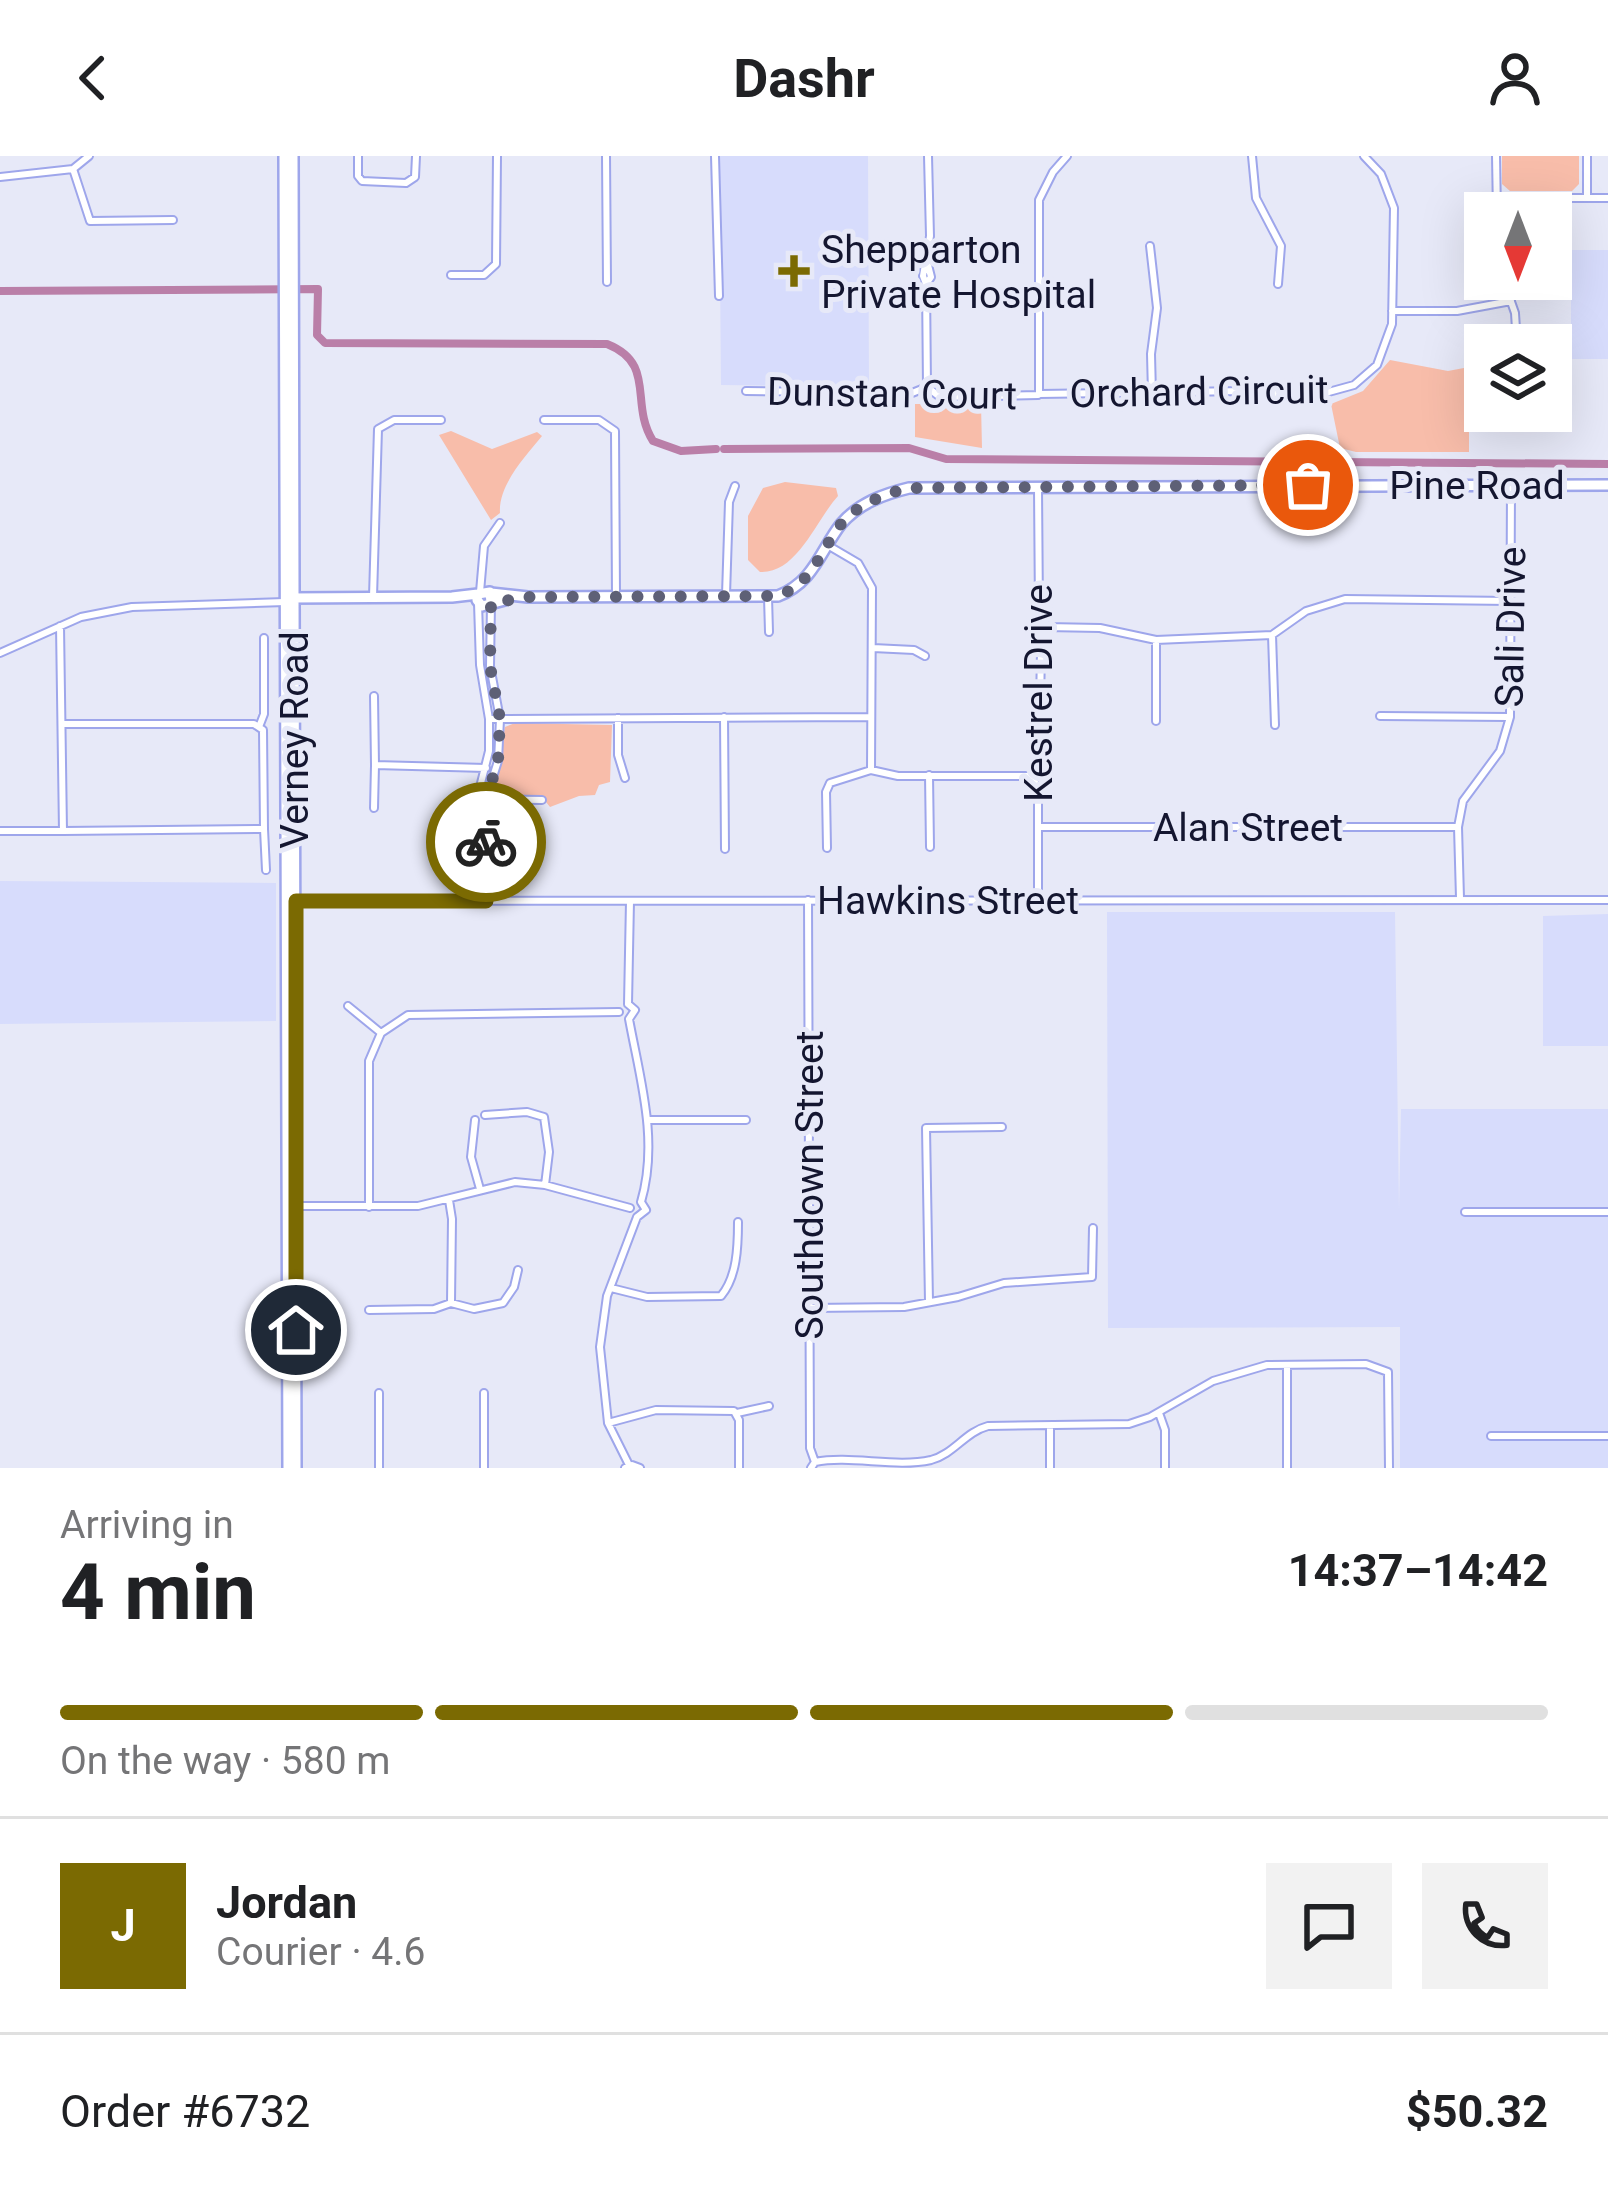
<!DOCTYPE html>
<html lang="en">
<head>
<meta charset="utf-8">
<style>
  :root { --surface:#fff; --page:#f2f2f2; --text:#202124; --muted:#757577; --line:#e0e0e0; --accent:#7b6a02 }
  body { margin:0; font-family:Roboto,sans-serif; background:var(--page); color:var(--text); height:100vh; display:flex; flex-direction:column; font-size:45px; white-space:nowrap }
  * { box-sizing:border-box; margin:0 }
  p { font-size:39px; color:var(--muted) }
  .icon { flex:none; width:66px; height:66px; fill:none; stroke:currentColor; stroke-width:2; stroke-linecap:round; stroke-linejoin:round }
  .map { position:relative; height:1312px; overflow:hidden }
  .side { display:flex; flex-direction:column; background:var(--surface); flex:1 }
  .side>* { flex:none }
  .needle { width:78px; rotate:180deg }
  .fabs { position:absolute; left:1464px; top:36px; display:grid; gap:24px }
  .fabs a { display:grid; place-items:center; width:108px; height:108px; border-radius:0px; background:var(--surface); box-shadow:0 12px 48px #0002; font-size:60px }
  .pin { position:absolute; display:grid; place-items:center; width:102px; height:102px; color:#fff; margin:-51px; border:6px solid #fff; border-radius:50%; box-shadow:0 3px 12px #0007 }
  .courier { position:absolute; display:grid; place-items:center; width:120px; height:120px; margin:-60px; border:9px solid #7b6a02; border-radius:50%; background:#fff; color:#222; box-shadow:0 3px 15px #0007 }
  .summary em { font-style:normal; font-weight:700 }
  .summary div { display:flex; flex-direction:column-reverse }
  .summary { display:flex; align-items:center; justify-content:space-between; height:204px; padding:0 60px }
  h1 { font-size:78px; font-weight:700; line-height:90px }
  .bar { display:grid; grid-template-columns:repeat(4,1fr); gap:18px 12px; align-content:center; height:144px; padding:0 60px }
  .bar i { height:15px; border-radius:9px; background:var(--line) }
  .bar .on { background:var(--accent) }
  .bar p { grid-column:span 4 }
  .line { display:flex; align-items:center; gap:30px; padding:0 60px; border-top:3px solid var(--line) }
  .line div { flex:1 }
  .round { display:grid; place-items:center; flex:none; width:126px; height:126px; border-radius:0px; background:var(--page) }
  header { display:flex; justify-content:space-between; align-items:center; height:156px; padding:0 60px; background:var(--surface); font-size:54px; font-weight:700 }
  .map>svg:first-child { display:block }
  .built { fill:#d7dcfc }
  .green { fill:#f8bdaa }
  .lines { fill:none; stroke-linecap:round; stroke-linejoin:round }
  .canal { stroke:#ba7fa8; stroke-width:8 }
  .street-casing { stroke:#9ea6eb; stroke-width:10 }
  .secondary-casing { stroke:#9ea6eb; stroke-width:14 }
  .street { stroke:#fff; stroke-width:6 }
  .secondary { stroke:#fff; stroke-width:9 }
  .done { stroke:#5e6076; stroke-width:12; stroke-dasharray:0 21.6 }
  .route { stroke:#7b6a02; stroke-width:15 }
  .poi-dot { fill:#7b6a02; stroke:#e7e9f8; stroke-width:4.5 }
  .labels { text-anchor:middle; stroke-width:10; stroke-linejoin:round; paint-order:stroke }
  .poi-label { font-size:39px; fill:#141630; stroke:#e7e9f8; text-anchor:start }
  .street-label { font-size:39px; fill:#141630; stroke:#e7e9f8 }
</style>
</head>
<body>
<header><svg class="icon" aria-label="back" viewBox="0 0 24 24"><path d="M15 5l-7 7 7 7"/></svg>Dashr<svg class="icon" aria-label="person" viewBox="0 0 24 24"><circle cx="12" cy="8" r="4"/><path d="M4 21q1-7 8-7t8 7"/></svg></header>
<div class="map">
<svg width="1608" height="1312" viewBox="0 0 1608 1312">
  <rect width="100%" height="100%" fill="#e7e9f8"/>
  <path class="built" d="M719 0H868L869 231 721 229Z
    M1571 94H1608V203H1571Z
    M0 725 276 727V865L0 868Z
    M1107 756H1395L1399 1053 1401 953H1608V1312H1400V1171L1108 1172Z
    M1608 758V890H1543V760Z"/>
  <path class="green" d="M1502 0H1579V28L1572 35H1510L1502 28Z
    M1390 204 1448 215 1485 208V231L1469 238V296H1356L1340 292 1331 248 1363 235Z
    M915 248H981L982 292 915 281Z
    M451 275 492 293 537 276 542 280C525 301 498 329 500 357L491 364 439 279Z
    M785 326 836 332 838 340C816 364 797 418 760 416L748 404V360L763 332Z
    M515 567 612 569 610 626 599 629 595 639 579 640 550 651 542 641 499 640 492 633C501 612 500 593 505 571Z"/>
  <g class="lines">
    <path class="canal" d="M0 135 318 133 317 179 325 187 607 188C657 208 629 247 653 285L681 295 716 293
      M724 293 909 292 946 303 1608 308"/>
    <defs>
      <path id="street" d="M358 0V20L362 25 406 27 415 21 416 0
        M606 0 607 126
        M715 0 719 140
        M1067 0 1053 16 1039 44V238L1246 235 1314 240 1354 229 1377 209 1392 168 1394 52 1381 18 1364 0
        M1252 0 1256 42 1281 90 1278 128
        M1496 0 1497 57
        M73 13 90 65 173 64
        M0 21 73 13 89 0
        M1496 42H1608
        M1587 42V0
        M1150 90 1157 152 1151 198 1152 238
        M451 119H484L496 108 497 0
        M1503 123 1515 157 1517 189
        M926 128 931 121 928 109
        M1392 155H1457L1511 145
        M927 231 926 128 923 120 930 80 928 0
        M746 235 912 237 927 231 940 241 1038 239
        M544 264H599L615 275 616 440
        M1038 333 1039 455 1046 471 1041 494 1039 606 1032 620 1038 632V744
        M829 390 858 407 872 432 871 614 898 620H1032
        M480 436 484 390 500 367
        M726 439 729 346 735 330
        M373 441 378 273 394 264H441
        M768 441 769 476
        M1046 471 1100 472 1156 484 1272 479 1306 455 1345 443 1511 445
        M1272 479 1275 569
        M873 492 914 494 925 500
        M0 497 81 461 132 451 285 446
        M374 540 375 609
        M1380 560 1509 561
        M724 561 725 693
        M618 562V599L625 622
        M489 563 870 561
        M1156 565V484
        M259 571 264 558V482
        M929 619 930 691
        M477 643 542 644
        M374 652 375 609 486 612
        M1038 671H1458
        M264 673 266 714
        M0 675H63L60 470
        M63 675 264 673 263 574 254 568H64
        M827 692 826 636 830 627 871 614
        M1460 742 1458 671 1463 645 1500 595 1510 561 1511 329
        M808 744 810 1292 815 1306 811 1312
        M292 745 1608 744
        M476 745 477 643 489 595V563L480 509 478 447
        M486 745V643L498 605 500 563 490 510 491 448
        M628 848 630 745
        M628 848 635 854 629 863
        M348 850 381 877
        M629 863C640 923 659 985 641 1046
        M485 959 527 956 544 961 549 996 545 1029
        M475 964 471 1001 480 1033
        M647 964H746
        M297 1050H418L515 1026 545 1029 630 1052
        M369 1051V905L381 877 408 859 619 856
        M1465 1056H1608
        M637 1061 646 1054 641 1046
        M611 1132 647 1141 721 1140C737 1121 738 1091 738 1066
        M929 1146 926 972 1002 971
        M451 1147 474 1153 503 1147 514 1131 518 1114
        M810 1152 904 1151 958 1141 1004 1127 1092 1121 1093 1072
        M369 1154 434 1153 451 1147 452 1063 449 1044
        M1287 1209V1312
        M379 1237V1312
        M484 1237V1312
        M737 1257 769 1250
        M1159 1257 1165 1274V1312
        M608 1267 656 1254 734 1255 739 1264V1312
        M1491 1280H1608
        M815 1306C851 1299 895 1312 931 1304 954 1298 965 1276 988 1270L1129 1268 1150 1261 1213 1225 1267 1209 1366 1208 1388 1216 1389 1312
        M629 1309 608 1267 600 1191 607 1140 637 1061
        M625 1312 632 1309 640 1312
        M1050 1312V1270"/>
      <path id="secondary" d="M284 0 288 1312
        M293 0 296 1312
        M491 437 528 441 778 440C814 426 820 395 841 368 859 347 884 338 909 332L1608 329
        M291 442 452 441 478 438
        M491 447 490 436 478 438 477 444 482 450 505 444"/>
    </defs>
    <use href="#street" class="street-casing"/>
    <use href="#secondary" class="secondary-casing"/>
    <use href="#street" class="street"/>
    <use href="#secondary" class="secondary"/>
  </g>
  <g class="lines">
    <path class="done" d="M486 686V644L498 605 500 563 490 510 491 447 528 441 778 440C814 426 820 395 841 368 858 348 884 338 909 332L1308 329"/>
    <path class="route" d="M296 1174V745H486V686"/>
  </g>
  <path class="poi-dot" d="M788 97h12v12h12v12h-12v12h-12v-12h-12v-12h12z"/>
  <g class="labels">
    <g class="poi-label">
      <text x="821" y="107">Shepparton<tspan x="821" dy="45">Private Hospital</tspan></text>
    </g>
    <g class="street-label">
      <text transform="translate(1199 235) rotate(-1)" y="14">Orchard Circuit</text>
      <text transform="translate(892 237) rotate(1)" y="14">Dunstan Court</text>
      <text x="1477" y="343">Pine Road</text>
      <text transform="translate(1510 471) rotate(-89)" y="14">Sali Drive</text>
      <text transform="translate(1038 537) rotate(-90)" y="14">Kestrel Drive</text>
      <text transform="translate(294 584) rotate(-90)" y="14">Verney Road</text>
      <text x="1248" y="685">Alan Street</text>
      <text x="948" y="758">Hawkins Street</text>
      <text transform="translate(809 1029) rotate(-90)" y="14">Southdown Street</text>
    </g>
  </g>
</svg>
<div class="fabs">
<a><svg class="needle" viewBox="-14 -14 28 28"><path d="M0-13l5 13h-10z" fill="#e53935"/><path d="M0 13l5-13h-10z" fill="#757577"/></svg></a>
<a><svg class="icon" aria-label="layers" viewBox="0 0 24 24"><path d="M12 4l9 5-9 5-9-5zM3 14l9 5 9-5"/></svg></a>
</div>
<div class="pin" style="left:1308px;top:329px;background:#ea580c"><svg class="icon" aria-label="bag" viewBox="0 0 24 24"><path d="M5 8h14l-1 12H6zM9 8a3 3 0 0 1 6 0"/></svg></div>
<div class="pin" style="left:296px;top:1174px;background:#1f2937"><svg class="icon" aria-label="home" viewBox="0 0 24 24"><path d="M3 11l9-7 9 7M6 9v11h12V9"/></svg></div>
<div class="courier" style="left:486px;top:686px"><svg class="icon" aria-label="bike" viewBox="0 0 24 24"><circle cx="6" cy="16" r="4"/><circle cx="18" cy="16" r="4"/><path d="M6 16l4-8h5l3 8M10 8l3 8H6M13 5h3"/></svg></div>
</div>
<section class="side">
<div class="summary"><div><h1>4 min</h1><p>Arriving in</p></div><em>14:37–14:42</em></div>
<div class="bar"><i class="on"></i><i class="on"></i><i class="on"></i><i></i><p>On the way · 580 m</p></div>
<div class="line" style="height:216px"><b class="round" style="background:var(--accent);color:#fff">J</b><div><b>Jordan</b><p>Courier · 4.6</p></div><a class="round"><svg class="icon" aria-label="chat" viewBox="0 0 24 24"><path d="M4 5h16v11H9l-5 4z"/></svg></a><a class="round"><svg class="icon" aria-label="phone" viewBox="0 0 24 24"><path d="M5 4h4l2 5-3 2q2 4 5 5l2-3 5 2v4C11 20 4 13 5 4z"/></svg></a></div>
<div class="line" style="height:156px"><div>Order #6732</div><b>$50.32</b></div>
</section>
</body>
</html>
